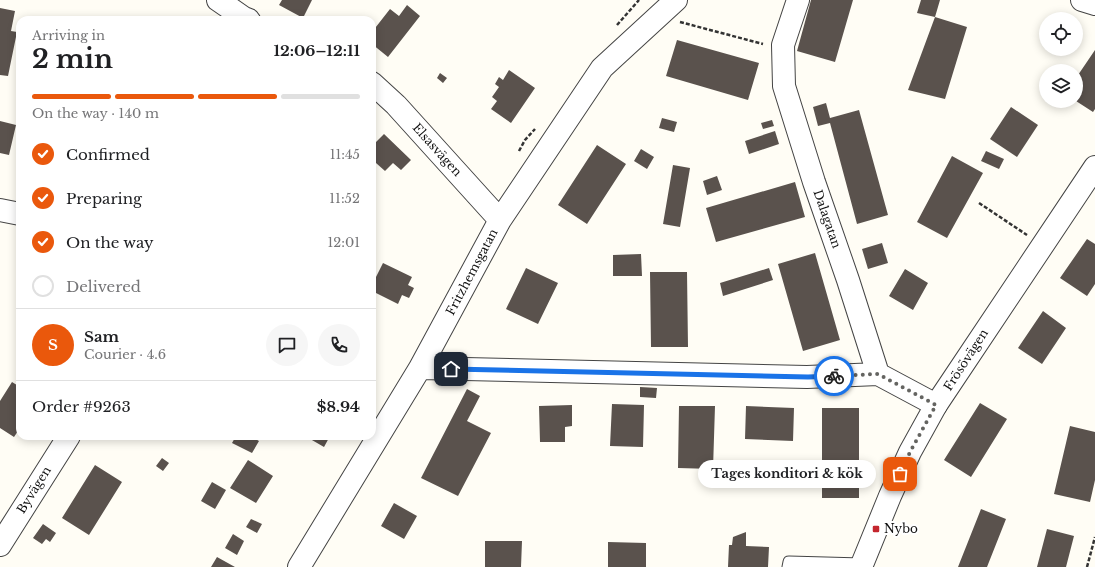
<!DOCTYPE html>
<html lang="en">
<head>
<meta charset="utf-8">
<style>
  :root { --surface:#fff; --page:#f6f6f6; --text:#202124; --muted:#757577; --line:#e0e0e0; --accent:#ea580c }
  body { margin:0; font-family:"Libre Baskerville",serif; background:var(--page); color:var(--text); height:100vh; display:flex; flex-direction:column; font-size:15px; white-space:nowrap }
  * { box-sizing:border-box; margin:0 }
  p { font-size:13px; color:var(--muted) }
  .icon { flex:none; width:22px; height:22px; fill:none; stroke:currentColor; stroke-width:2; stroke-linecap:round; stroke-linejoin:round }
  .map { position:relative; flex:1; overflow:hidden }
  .sheet { position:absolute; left:16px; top:16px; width:360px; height:424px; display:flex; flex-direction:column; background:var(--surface); border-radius:12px; box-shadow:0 2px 10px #0003 }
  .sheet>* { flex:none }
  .controls { position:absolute; left:1039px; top:12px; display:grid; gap:8px }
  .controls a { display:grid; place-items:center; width:44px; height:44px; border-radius:50%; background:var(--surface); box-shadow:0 2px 10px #0003; font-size:20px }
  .pin { position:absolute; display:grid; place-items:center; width:34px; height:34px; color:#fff; margin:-17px; border-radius:8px; box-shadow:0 2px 6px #0006 }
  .courier { position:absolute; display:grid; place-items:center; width:40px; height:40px; margin:-20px; border:3px solid #1a73e8; border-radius:50%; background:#fff; color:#222; box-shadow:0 1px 5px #0007 }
  .bubble { position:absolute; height:28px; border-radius:14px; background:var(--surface); box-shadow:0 2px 10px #0003; font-size:13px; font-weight:700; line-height:28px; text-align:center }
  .summary em { font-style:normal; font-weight:700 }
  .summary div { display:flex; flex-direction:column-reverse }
  .summary { display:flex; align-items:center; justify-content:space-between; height:68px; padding:0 16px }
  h1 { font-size:26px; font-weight:700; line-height:30px }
  .bar { display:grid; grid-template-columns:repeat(4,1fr); gap:6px 4px; align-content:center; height:48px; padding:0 16px }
  .bar i { height:5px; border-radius:3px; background:var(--line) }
  .bar .selected { background:var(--accent) }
  .bar p { grid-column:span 4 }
  .line { display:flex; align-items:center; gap:10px; padding:0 16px; border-top:1px solid var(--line) }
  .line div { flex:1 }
  .round { display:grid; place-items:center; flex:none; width:42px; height:42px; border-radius:21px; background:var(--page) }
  ol { padding:0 16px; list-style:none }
  li { display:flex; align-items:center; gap:12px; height:44px }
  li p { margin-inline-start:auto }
  li .icon { padding:4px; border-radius:50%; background:var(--accent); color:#fff; stroke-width:4 }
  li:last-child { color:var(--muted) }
  li i { width:22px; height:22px; border:2px solid var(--line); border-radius:50% }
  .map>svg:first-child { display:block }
  .building { fill:#5a524d }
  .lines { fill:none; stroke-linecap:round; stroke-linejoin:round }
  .service-casing { stroke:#444; stroke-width:13 }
  .minor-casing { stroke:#444; stroke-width:24 }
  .tertiary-casing { stroke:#444; stroke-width:24 }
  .path { stroke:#333; stroke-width:2.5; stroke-dasharray:4 2; stroke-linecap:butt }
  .service { stroke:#fff; stroke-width:11 }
  .minor { stroke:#fff; stroke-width:22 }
  .tertiary { stroke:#fff; stroke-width:22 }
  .done { stroke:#646461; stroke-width:4; stroke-dasharray:0 7.2 }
  .route { stroke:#1a73e8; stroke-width:5 }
  .poi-dot { fill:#c4262e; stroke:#fff; stroke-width:1.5 }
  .labels { text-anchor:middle; stroke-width:4; stroke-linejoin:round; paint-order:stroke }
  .street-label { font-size:12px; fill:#111; stroke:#fff }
  .poi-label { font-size:12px; fill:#111; stroke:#fff; text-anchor:start }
</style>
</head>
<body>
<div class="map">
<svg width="1095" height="567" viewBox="0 0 1095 567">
  <rect width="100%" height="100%" fill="#fffdf5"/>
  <path class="building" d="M282 0H312L303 18 279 5Z
    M811 0H853L835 62 797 51Z
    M921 0H940L935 17 917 13Z
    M407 5 420 16 388 57 372 44V32L390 9 399 16Z
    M0 8 15 11 11 31 17 32 8 76 0 75Z
    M935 17 967 27 945 99 908 90Z
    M677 40 759 63 748 100 666 76Z
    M1095 50V109L1093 112 1076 101V78Z
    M509 70 535 88 511 123 491 109 497 101 492 97 499 87 495 84 499 77 503 80Z
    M440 73 447 78 443 83 437 78Z
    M826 103 830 118 859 110 888 215 857 224 830 123 818 126 813 107Z
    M1011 107 1038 125 1017 157 990 139Z
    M662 118 677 122 674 132 659 128Z
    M772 120 774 126 763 129 761 123Z
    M0 121 16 125 9 155 0 153Z
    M775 131 779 144 749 154 745 141Z
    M384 134 411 160 401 170 393 163 385 171 376 163 372 167V146Z
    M597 145 626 164 587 224 558 205Z
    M641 149 654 157 647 169 634 161Z
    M986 151 1004 159 999 169 981 161Z
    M952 156 983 173 947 238 917 222Z
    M673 165 690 168 680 227 663 224Z
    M717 176 722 190 707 195 703 181Z
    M795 182 805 217 716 242 706 208Z
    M1087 239 1095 244V284L1087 296 1060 278Z
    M882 243 888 263 868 269 862 249Z
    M815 253 840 340 803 351 778 264Z
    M641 254 642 276H613V255Z
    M383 263 412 277 408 285 414 288 409 298 402 295 398 304 372 291V285Z
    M526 268 558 283 538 324 506 309Z
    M769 268 773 280 723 296 720 283Z
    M905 269 928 283 913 310 889 296Z
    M650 272H687L688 347H651Z
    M1043 311 1066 328 1042 364 1018 348Z
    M12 382 20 387V428L14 437 0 428V401Z
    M640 387 657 388 656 398 640 397Z
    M467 389 480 396 467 421 491 433 458 496 421 478Z
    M980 403 1007 419 971 477 944 460Z
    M612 404 644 405 643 447 610 446Z
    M572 405V426L565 427V442H540L539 406Z
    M679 406H715L713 469 678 468Z
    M746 406 794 408 793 441 745 439Z
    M822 408H859V498H822Z
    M1070 426 1095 432V480L1090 502 1054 494Z
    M236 436H250L259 441 252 453 232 443Z
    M305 436H330L324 447Z
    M162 458 169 463 163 471 156 466Z
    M248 460 273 476 256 503 230 488Z
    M95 465 122 482 89 535 62 518Z
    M212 482 226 490 215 509 201 501Z
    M394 503 417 516 404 539 381 526Z
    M981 509 1006 519 987 567H958Z
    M251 519 262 524 257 533 246 527Z
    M43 524 56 533 50 542 46 539 42 544 33 538Z
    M1047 529 1074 536 1066 567H1037Z
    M746 532V546L769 547 768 567H728L729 545H732L733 537Z
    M233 534 244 541 237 555 225 548Z
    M485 541H522L521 567H485Z
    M608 542 646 543V567H608Z
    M217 557 235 567H211Z"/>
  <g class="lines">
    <defs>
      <path id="service" d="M788 567 789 562 862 564"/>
      <path id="minor" d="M218 0 244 18 249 20
        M798 0 783 45 784 86 814 182 848 280 878 374 936 405
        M1082 0 1095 4
        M372 83 396 105 500 220
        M0 210 20 214
        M420 368 807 377 878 374
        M0 545 69 436
        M299 567 420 368 500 220 602 68 676 0"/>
      <path id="tertiary" d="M861 567 890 496 910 452 936 405 1095 167"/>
    </defs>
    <use href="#service" class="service-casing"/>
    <use href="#minor" class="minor-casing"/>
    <use href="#tertiary" class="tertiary-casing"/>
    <path class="path" d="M680 22 763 44
      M617 25 639 0
      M519 151 525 140 535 129
      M979 203 1027 235
      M1087 567 1095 537"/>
    <use href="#service" class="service"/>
    <use href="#minor" class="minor"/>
    <use href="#tertiary" class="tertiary"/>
  </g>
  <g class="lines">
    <path class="done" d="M834 376 878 374 936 405 910 452 900 474"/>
    <path class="route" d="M451 369 808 377 834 376"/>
  </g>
  <rect class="poi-dot" x="872" y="525" width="8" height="8" rx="2"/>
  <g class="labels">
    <g class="street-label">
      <text transform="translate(437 150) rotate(48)" y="4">Elsasvägen</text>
      <text transform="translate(827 219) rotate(71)" y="4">Dalagatan</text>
      <text transform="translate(472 272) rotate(-62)" y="4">Fritzhemsgatan</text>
      <text transform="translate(966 360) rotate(-57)" y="4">Frösövägen</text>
      <text transform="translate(34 490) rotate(-58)" y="4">Byvägen</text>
    </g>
    <g class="poi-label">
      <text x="884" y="533">Nybo</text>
    </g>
  </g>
</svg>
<div class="controls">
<a><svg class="icon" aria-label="locate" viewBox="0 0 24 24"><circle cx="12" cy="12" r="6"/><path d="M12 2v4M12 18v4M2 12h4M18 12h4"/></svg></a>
<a><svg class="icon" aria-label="layers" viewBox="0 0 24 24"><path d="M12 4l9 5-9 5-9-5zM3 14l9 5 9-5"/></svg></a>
</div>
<div class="pin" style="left:900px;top:474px;background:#ea580c"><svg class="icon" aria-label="bag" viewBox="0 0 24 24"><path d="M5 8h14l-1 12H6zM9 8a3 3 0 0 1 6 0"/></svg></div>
<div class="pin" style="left:451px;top:369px;background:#1f2937"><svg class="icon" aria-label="home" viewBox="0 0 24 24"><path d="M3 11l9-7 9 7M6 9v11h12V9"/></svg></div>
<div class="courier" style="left:834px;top:376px"><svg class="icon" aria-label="bike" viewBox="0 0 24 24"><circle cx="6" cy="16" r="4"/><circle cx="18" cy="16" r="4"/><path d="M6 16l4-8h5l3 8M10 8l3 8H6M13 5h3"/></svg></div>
<div class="bubble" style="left:698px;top:460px;width:178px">Tages konditori &amp; kök</div>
<section class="sheet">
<div class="summary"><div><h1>2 min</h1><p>Arriving in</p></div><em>12:06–12:11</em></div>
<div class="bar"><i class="selected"></i><i class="selected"></i><i class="selected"></i><i></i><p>On the way · 140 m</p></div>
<ol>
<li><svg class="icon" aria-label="check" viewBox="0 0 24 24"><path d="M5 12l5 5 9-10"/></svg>Confirmed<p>11:45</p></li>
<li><svg class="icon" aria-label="check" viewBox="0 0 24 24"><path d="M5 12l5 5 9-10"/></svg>Preparing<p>11:52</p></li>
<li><svg class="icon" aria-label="check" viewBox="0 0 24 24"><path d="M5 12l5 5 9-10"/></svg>On the way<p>12:01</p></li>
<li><i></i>Delivered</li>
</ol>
<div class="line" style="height:72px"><b class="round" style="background:var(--accent);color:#fff">S</b><div><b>Sam</b><p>Courier · 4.6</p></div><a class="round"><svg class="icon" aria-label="chat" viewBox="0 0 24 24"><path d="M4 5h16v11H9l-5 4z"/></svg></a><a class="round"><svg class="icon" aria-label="phone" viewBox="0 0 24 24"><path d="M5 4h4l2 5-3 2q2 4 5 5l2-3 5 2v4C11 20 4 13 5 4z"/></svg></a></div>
<div class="line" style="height:52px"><div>Order #9263</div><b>$8.94</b></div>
</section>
</div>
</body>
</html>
